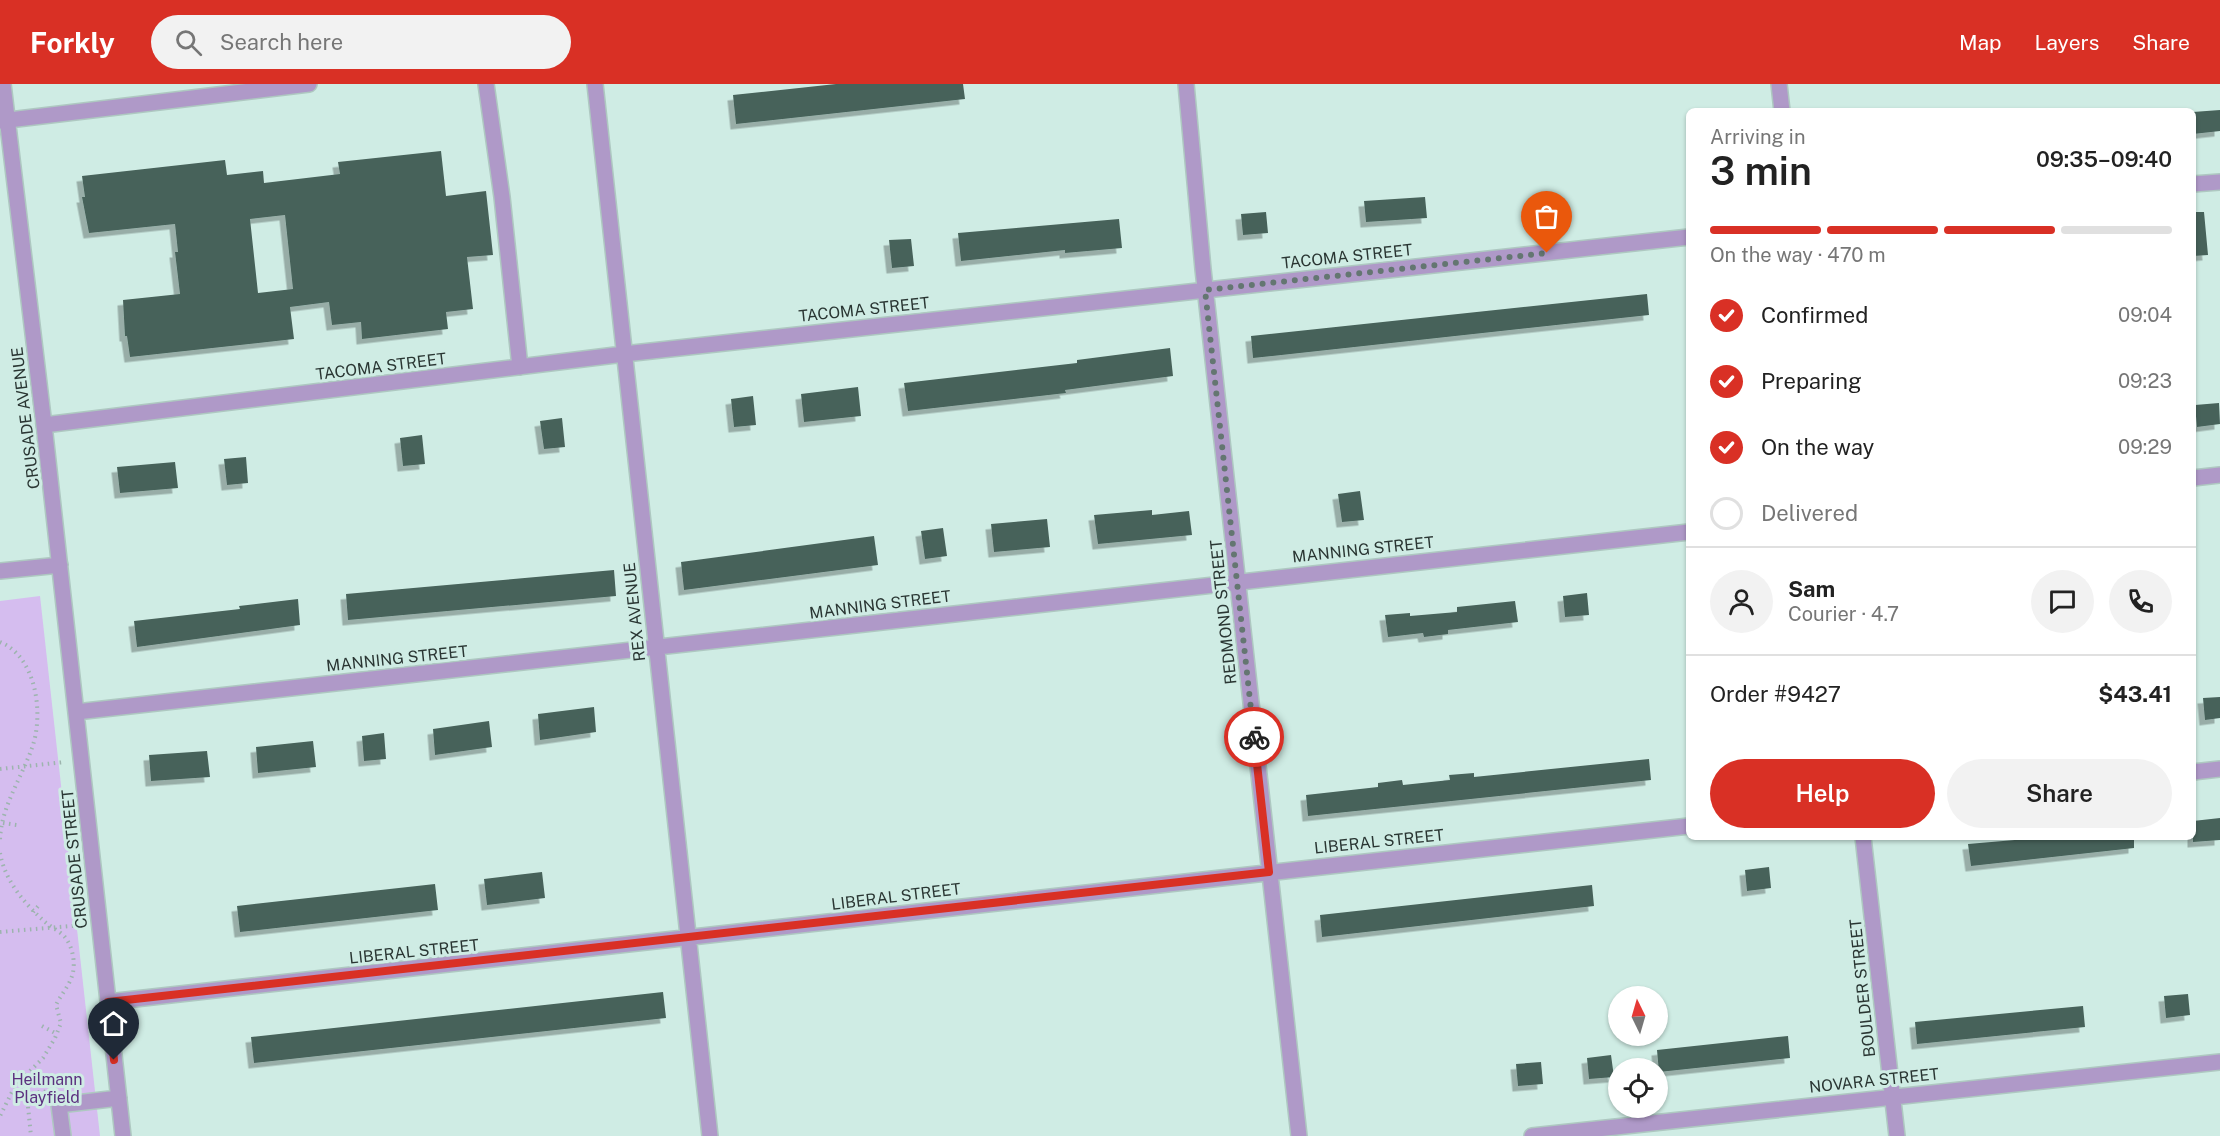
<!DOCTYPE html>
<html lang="en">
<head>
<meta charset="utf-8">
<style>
  :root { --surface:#fff; --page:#f2f2f2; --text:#222; --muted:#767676; --line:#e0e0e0; --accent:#d93025 }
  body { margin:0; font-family:"Public Sans",sans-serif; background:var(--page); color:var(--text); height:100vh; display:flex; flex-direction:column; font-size:22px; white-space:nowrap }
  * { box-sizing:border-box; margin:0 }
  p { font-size:20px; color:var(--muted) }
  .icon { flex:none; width:33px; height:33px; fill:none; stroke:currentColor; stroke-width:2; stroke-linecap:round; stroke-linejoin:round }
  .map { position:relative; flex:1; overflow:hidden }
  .side { position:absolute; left:1686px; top:24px; width:510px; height:732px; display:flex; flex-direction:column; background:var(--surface); border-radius:9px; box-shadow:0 2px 4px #0004 }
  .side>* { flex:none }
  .needle { width:39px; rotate:355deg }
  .buttons { position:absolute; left:1608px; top:902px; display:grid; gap:12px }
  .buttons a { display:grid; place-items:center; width:60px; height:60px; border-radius:50%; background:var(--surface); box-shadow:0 2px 4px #0004; font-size:30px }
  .pin { position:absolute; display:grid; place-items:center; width:51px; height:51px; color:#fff; margin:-62px -26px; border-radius:50% 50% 50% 0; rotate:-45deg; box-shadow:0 0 6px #0007 }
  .pin .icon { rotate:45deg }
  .courier { position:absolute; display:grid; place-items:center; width:60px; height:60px; margin:-30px; border:4px solid #d93025; border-radius:50%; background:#fff; color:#222; box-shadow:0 2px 8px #0007 }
  .headline em { font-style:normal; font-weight:600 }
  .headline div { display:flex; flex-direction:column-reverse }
  .headline { display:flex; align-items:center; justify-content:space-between; height:102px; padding:0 24px }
  h1 { font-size:39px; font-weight:600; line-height:45px }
  .bar { display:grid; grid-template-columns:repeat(4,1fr); gap:9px 6px; align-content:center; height:72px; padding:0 24px }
  .bar i { height:8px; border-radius:4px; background:var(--line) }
  .bar .on { background:var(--accent) }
  .bar p { grid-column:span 4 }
  .line { display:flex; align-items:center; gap:15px; padding:0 24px; border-top:2px solid var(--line) }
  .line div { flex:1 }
  .round { display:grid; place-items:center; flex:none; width:63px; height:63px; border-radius:32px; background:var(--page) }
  ol { padding:0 24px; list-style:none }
  li { display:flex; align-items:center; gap:18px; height:66px }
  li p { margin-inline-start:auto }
  li .icon { padding:6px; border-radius:50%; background:var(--accent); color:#fff; stroke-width:4 }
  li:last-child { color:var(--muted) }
  li i { width:33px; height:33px; border:3px solid var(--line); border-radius:50% }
  .primary-button { display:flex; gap:12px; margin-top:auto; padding:12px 24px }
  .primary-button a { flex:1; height:69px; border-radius:36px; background:var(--accent); color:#fff; font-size:24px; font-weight:600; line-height:69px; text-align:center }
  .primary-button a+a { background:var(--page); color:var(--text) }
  header { display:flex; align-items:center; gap:36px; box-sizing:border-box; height:84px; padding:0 30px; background:var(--accent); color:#fff }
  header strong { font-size:28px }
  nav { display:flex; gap:33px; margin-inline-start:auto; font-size:21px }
  .search { width:420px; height:54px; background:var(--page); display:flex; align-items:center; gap:15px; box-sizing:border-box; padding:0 21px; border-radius:33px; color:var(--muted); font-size:22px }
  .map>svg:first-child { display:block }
  .green { fill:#d5bdef }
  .building { fill:#47625a; fill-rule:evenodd; filter:url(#shadow) }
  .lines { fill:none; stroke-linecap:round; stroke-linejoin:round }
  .minor-casing { stroke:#aec8c1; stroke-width:18 }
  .path { stroke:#9db4ae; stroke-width:4; stroke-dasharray:1.5 4.5; stroke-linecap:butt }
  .minor { stroke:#af99c8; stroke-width:15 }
  .done { stroke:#647671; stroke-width:6; stroke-dasharray:0 10.8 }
  .route { stroke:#d93025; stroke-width:8 }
  .labels { text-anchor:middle; stroke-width:6; stroke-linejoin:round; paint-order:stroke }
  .street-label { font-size:16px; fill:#2a3633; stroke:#cfece4 }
  .park-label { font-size:16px; fill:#5b307f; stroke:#cfece4 }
</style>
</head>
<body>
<header>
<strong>Forkly</strong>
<div class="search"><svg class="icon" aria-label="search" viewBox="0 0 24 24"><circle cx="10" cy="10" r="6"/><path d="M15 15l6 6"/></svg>Search here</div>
<nav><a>Map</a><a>Layers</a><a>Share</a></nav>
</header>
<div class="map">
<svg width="2220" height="1052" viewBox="0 0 2220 1052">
  <defs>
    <filter id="shadow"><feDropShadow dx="-5.5" dy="5.5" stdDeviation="0" flood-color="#0004"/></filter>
  </defs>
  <rect width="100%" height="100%" fill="#cfece4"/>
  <path class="green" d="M40 512 100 1052H0V517Z"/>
  <path class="building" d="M836 0H963L965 15 736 40 733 11Z
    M2220 26V47L2193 50V28Z
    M441 67 446 112 486 107 493 171 467 173 473 225 446 228 448 245 362 255 361 238 332 241 329 218 290 223 294 255 130 273 127 252H125L123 216 180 210 175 168H178L175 140 89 149 82 113H85L82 92 225 76 227 91 263 87 264 99 340 90 338 78ZM285 131 293 205 258 209 250 135Z
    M1425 113 1427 134 1366 138 1364 117Z
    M1266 128 1268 149 1243 151 1241 130Z
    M2193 128H2204L2208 171 2193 172Z
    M1119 135 1122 164 1065 169V166L961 177 958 149Z
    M911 155 914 182 892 184 889 156Z
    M1647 210 1649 231 1253 274 1251 252Z
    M1170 264 1173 292 1065 306 1066 309 908 327 904 299 1077 279V276Z
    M858 303 861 332 804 338 801 310Z
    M753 312 756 341 734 343 731 315Z
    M2219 319 2220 340 2197 343 2195 321Z
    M562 334 565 363 544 365 540 337Z
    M422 351 425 380 403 382 400 354Z
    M246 373 248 399 227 401 224 375Z
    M175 378 178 404 120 409 117 383Z
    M1360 407 1364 436 1342 438 1338 410Z
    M1152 426V431L1189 427 1192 451 1098 460 1094 431Z
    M1047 435 1050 463 994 468 991 440Z
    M943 444 947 472 925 475 921 447Z
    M874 452 878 481 684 506 681 478Z
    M614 486 616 512 348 536 346 510Z
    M1587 509 1589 531 1565 533 1563 512Z
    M298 515 300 541 137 563 134 537 240 525 239 522Z
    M1515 517 1518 538 1448 546V550L1424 553 1423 549 1388 553 1385 531 1410 529V532L1457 528V523Z
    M2220 613V634L2205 636 2203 614Z
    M594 623 596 648 540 656 538 630Z
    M489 637 492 663 435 671 433 645Z
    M384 649 386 675 364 677 362 652Z
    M313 657 316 683 258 689 256 663Z
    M207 667 210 693 151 697 149 671Z
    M1649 675 1651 696 1308 732 1306 711 1378 703V699L1402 696 1403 701 1450 696 1449 691 1474 689V693Z
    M2220 734V756L2193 758V737Z
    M2049 753H2134V764L1971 782 1968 760Z
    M1769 783 1771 804 1747 807 1745 786Z
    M542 788 545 814 487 821 484 795Z
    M435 800 438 826 240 848 237 822Z
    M1592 801 1594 822 1322 853 1320 831Z
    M663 908 666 934 254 979 251 953Z
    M2188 910 2190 931 2166 934 2164 912Z
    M2083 922 2085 943 1917 960 1915 938Z
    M1788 952 1790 974 1659 988 1657 966Z
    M1611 971 1614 993 1589 995 1587 974Z
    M1541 978 1543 1000 1518 1002 1516 980Z"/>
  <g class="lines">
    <defs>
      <path id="minor" d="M3 0 44 341 123 1052
        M486 0 502 113 520 283
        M595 0 710 1052
        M1186 0 1203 185 1299 1052
        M1779 0 1782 27
        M0 37 309 0
        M2193 100 2220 98
        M44 341 624 270 1689 153
        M2193 394 2220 391
        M0 487 60 481
        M76 628 1689 448
        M2193 688 2220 685
        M1863 753 1897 1052
        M108 918 1689 742
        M63 1052 59 1021 119 1014
        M1532 1052 2220 978"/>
    </defs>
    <use href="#minor" class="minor-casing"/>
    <path class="path" d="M0 558C37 573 44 631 32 664 21 695 1 723 0 756
      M0 685 65 678
      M3 739 17 741
      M0 769C5 797 24 819 45 838 51 843 59 847 64 852 73 862 76 880 72 892 69 902 60 912 56 921L61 939 55 954 43 974 15 1002 0 1032
      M33 828 40 820
      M0 848 83 841
      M42 942 57 950
      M25 993 31 1052
      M26 1010 49 1007"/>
    <use href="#minor" class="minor"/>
  </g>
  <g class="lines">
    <path class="done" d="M1254 653 1205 206 1547 169"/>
    <path class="route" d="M114 976 108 918 1269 788 1254 653"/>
  </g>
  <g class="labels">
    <g class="street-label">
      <text transform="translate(1347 172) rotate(-6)" y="6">TACOMA STREET</text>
      <text transform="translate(864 225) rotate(-6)" y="6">TACOMA STREET</text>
      <text transform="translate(381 282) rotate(-7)" y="6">TACOMA STREET</text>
      <text transform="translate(25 334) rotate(-97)" y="6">CRUSADE AVENUE</text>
      <text transform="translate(1363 465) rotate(-6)" y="6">MANNING STREET</text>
      <text transform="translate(880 520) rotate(-7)" y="6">MANNING STREET</text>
      <text transform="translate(634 528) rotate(-96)" y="6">REX AVENUE</text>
      <text transform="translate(1223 528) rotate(-96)" y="6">REDMOND STREET</text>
      <text transform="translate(397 574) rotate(-6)" y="6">MANNING STREET</text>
      <text transform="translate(1379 757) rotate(-6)" y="6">LIBERAL STREET</text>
      <text transform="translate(74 775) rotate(-96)" y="6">CRUSADE STREET</text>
      <text transform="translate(896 812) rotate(-7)" y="6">LIBERAL STREET</text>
      <text transform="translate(414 867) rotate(-6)" y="6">LIBERAL STREET</text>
      <text transform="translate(1862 904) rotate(-96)" y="6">BOULDER STREET</text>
      <text transform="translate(1874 996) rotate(-6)" y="6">NOVARA STREET</text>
    </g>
    <g class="park-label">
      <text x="47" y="1001">Heilmann<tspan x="47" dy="18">Playfield</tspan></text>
    </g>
  </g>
</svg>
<div class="buttons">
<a><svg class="needle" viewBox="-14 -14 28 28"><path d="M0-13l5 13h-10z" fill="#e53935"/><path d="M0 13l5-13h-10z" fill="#767676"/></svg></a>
<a><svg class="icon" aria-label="locate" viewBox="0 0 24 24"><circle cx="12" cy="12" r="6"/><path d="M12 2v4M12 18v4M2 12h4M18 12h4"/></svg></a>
</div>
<div class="pin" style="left:1547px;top:169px;background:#ea580c"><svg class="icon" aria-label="bag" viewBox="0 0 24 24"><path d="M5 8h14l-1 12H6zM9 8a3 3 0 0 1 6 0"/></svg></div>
<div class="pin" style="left:114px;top:976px;background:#1f2937"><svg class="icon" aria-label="home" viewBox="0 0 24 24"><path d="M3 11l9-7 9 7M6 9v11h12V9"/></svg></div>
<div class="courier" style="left:1254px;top:653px"><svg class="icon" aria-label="bike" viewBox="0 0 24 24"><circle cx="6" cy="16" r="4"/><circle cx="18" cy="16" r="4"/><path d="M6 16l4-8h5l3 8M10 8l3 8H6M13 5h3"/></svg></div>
<section class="side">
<div class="headline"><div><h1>3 min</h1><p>Arriving in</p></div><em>09:35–09:40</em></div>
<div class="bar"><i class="on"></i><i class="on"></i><i class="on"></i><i></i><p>On the way · 470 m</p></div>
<ol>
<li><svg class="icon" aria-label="check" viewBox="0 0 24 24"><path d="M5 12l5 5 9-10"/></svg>Confirmed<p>09:04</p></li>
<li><svg class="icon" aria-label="check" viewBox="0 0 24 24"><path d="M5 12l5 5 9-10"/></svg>Preparing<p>09:23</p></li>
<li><svg class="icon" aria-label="check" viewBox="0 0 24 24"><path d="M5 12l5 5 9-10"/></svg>On the way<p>09:29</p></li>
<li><i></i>Delivered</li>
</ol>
<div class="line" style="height:108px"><a class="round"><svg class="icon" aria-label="person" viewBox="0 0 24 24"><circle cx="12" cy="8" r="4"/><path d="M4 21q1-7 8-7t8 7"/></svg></a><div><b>Sam</b><p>Courier · 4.7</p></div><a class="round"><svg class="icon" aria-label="chat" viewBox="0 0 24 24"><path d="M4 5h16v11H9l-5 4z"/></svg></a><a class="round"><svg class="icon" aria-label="phone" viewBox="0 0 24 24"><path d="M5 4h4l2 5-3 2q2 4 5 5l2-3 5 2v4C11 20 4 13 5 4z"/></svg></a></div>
<div class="line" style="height:78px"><div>Order #9427</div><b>$43.41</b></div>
<div class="primary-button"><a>Help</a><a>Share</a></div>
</section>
</div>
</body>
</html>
